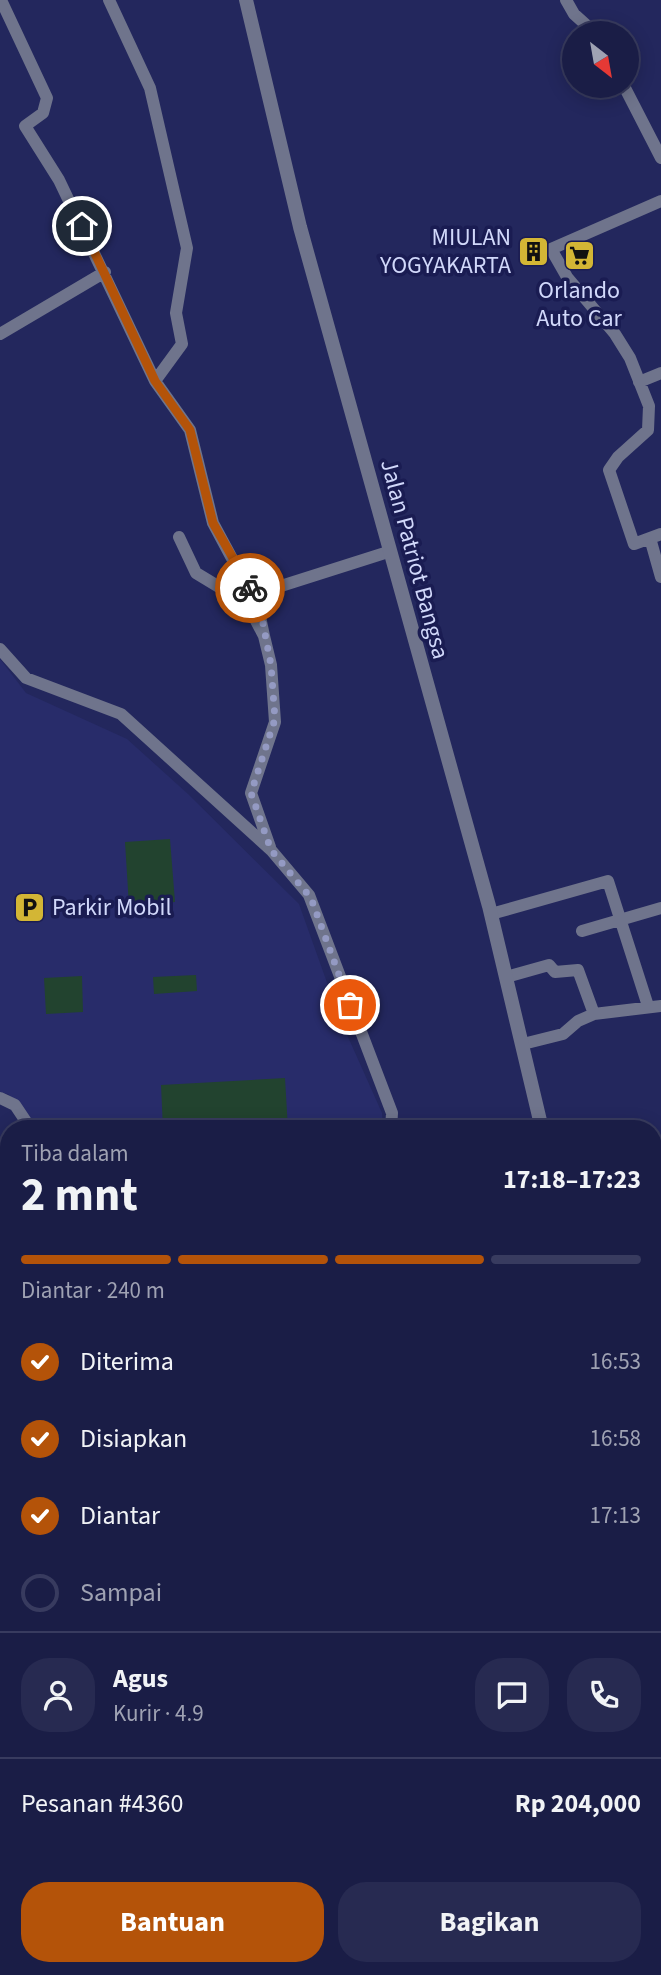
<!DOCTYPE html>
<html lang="id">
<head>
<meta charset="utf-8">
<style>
  :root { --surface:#1a1d46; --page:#272a51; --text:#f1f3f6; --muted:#9fa2b3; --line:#383b5f; --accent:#b45309 }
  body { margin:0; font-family:"Source Sans 3",sans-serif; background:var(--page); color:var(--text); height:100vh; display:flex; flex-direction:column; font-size:26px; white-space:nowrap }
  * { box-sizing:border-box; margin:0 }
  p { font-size:23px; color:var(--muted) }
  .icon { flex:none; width:38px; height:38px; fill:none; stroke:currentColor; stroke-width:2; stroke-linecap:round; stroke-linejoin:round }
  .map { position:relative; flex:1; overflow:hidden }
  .drawer { position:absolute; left:0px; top:1120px; width:662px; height:856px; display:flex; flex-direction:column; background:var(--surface); border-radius:28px 28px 0 0; box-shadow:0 4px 18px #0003,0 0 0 2px var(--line) }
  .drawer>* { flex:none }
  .needle { width:46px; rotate:149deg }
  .controls { position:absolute; left:562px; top:21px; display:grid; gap:14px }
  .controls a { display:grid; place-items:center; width:77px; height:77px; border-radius:50%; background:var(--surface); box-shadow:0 4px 18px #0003,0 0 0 2px var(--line); font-size:35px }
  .pin { position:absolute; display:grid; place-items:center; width:60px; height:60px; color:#fff; margin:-30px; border:4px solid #fff; border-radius:50%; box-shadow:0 2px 7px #0007 }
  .courier { position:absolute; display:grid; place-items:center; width:70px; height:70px; margin:-35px; border:5px solid #b45309; border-radius:50%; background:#fff; color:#222; box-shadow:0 2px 9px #0007 }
  .overview em { font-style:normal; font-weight:700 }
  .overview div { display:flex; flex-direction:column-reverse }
  .overview { display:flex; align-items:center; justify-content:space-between; height:119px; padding:0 21px }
  h1 { font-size:46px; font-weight:700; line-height:52px }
  .bar { display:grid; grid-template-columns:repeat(4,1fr); gap:10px 7px; align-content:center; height:84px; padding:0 21px }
  .bar i { height:9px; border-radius:5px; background:var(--line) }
  .bar .selected { background:var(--accent) }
  .bar p { grid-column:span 4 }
  .line { display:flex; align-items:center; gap:18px; padding:0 21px; border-top:2px solid var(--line) }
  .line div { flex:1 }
  .round { display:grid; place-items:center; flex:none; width:74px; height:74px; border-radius:28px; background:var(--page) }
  ol { padding:0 21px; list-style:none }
  li { display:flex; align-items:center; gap:21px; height:77px }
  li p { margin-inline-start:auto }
  li .icon { padding:7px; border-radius:50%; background:var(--accent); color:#fff; stroke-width:4 }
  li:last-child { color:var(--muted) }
  li i { width:38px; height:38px; border:4px solid var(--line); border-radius:50% }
  .action { display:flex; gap:14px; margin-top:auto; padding:14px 21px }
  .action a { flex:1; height:80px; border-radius:28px; background:var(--accent); color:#fff; font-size:28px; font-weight:700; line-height:80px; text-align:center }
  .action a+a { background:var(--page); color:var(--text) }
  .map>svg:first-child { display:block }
  .built { fill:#282c6a }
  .green { fill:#22432f }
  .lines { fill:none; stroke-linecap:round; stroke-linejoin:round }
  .minor { stroke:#6f748c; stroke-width:12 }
  .tertiary { stroke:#6f748c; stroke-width:14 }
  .done { stroke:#949ac3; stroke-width:7; stroke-dasharray:0 12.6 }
  .route { stroke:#b45309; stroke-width:9 }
  .labels { text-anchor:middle; stroke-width:7; stroke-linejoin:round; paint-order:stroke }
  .poi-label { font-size:24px; fill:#d1d8fa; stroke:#1a1c52; text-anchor:end }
  .street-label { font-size:24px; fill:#d1d8fa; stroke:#1a1c52 }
</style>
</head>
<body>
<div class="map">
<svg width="661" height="1975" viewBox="0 0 661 1975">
  <rect width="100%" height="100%" fill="#23275d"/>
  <path class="built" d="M0 659 26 693 127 739 188 794 299 904 340 1019 382 1113 383 1129H35L18 1103 8 1094 0 1092Z
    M9 1832V1901L0 1898V1834Z"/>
  <path class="green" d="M170 839 175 902 129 906 125 842Z
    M196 975 197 991 154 994 153 977Z
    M82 976 83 1012 46 1014 44 978Z
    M285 1078 288 1129H163L161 1085Z
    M653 1453 661 1455V1599L653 1602Z"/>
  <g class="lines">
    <path class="minor" d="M1 0 47 98 43 113 25 126 59 180 155 381 190 430 213 523 258 607 264 636
      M109 0 150 88 187 248 176 313 182 344 155 381
      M566 0 574 14 595 33
      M624 86 661 158
      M661 201 551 249 567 277 615 334 630 358 649 406 648 430 618 457 609 470 634 544 661 534
      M0 334 105 272
      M639 382 661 373
      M179 537 196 573 234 596 253 615 264 636 271 665 275 722 251 793 270 847
      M650 538 661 577
      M281 586 388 552
      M0 649 26 678 121 714 271 850 309 895 392 1113 391 1129
      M491 914 608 881 648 1006
      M582 931 661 908
      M506 977 549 965 555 972 578 970 594 1014
      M523 1044 563 1034 578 1021 594 1014 661 1006
      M0 1098 15 1105 31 1129
      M0 1149 9 1145
      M653 1154 661 1151
      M0 1303 9 1324
      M9 1345 4 1350 9 1364
      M0 1521 9 1566
      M0 1593 9 1591
      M653 1673 661 1672
      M653 1726 661 1724
      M653 1807 661 1804
      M653 1879 661 1904
      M247 1967 249 1975
      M404 1967 406 1975
      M554 1967 560 1975
      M310 1975 331 1967"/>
    <path class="tertiary" d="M246 0 300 227 489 906 542 1129
      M653 1187 661 1184
      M0 1440 9 1436"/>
  </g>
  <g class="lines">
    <path class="done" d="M250 588 262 618 271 665 275 719 251 793 271 850 311 898 350 1005"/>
    <path class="route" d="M82 226 155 381 190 430 213 523 250 588"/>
  </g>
  <defs>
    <symbol id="building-square" viewBox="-11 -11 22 22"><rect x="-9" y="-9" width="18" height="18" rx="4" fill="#d3b635" stroke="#1a1c52"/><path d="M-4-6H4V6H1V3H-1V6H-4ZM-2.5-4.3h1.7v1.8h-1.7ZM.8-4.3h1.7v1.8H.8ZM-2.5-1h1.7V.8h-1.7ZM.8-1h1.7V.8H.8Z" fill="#111"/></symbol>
    <symbol id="supermarket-square" viewBox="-11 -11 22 22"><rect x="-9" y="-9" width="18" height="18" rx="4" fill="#d3b635" stroke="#1a1c52"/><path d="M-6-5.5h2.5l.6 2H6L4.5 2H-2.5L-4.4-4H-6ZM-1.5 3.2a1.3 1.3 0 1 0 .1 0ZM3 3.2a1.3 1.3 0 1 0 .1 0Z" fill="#111"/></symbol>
    <symbol id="parking-square" viewBox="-11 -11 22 22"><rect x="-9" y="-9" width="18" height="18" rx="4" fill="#d3b635" stroke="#1a1c52"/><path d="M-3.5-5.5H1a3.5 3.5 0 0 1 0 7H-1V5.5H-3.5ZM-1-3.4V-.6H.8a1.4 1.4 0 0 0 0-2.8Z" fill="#111"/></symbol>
  </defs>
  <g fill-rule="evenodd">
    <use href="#building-square" x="516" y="234" width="35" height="35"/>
    <use href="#supermarket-square" x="562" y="238" width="35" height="35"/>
    <use href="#parking-square" x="12" y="890" width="35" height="35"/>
  </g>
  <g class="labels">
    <g class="poi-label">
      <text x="511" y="245">MIULAN<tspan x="511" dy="28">YOGYAKARTA</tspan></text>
      <text x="579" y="298" text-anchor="middle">Orlando<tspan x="579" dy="28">Auto Car</tspan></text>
      <text x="52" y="915" text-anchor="start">Parkir Mobil</text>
    </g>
    <g class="street-label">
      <text transform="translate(415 559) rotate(75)" y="8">Jalan Patriot Bangsa</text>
    </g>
  </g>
</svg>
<div class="controls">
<a><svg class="needle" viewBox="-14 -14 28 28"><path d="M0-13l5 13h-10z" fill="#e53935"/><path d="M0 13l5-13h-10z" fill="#9fa2b3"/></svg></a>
</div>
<div class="pin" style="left:350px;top:1005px;background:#ea580c"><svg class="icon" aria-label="bag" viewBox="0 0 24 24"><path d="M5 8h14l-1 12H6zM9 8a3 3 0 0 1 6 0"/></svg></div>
<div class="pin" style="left:82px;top:226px;background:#1f2937"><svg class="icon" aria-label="home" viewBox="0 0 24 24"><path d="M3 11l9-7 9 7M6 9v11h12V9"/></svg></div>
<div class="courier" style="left:250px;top:588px"><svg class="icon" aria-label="bike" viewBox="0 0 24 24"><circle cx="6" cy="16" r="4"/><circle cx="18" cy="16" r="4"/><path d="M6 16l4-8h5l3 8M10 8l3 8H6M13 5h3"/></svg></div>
<section class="drawer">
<div class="overview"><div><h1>2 mnt</h1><p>Tiba dalam</p></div><em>17:18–17:23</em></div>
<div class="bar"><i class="selected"></i><i class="selected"></i><i class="selected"></i><i></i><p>Diantar · 240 m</p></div>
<ol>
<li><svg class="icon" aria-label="check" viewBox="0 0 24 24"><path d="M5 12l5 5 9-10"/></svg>Diterima<p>16:53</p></li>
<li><svg class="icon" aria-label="check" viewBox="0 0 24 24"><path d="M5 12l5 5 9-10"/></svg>Disiapkan<p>16:58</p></li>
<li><svg class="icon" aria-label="check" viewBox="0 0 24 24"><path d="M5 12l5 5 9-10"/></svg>Diantar<p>17:13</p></li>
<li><i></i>Sampai</li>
</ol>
<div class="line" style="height:126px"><a class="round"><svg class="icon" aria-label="person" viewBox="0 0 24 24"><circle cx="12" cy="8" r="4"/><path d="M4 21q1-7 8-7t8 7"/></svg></a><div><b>Agus</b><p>Kurir · 4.9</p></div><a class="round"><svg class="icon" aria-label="chat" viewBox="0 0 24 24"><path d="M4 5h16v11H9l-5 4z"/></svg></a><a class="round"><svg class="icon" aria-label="phone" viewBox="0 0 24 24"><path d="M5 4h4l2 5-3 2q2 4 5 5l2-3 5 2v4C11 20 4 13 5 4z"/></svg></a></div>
<div class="line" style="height:91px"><div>Pesanan #4360</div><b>Rp 204,000</b></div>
<div class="action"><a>Bantuan</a><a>Bagikan</a></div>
</section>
</div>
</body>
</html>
